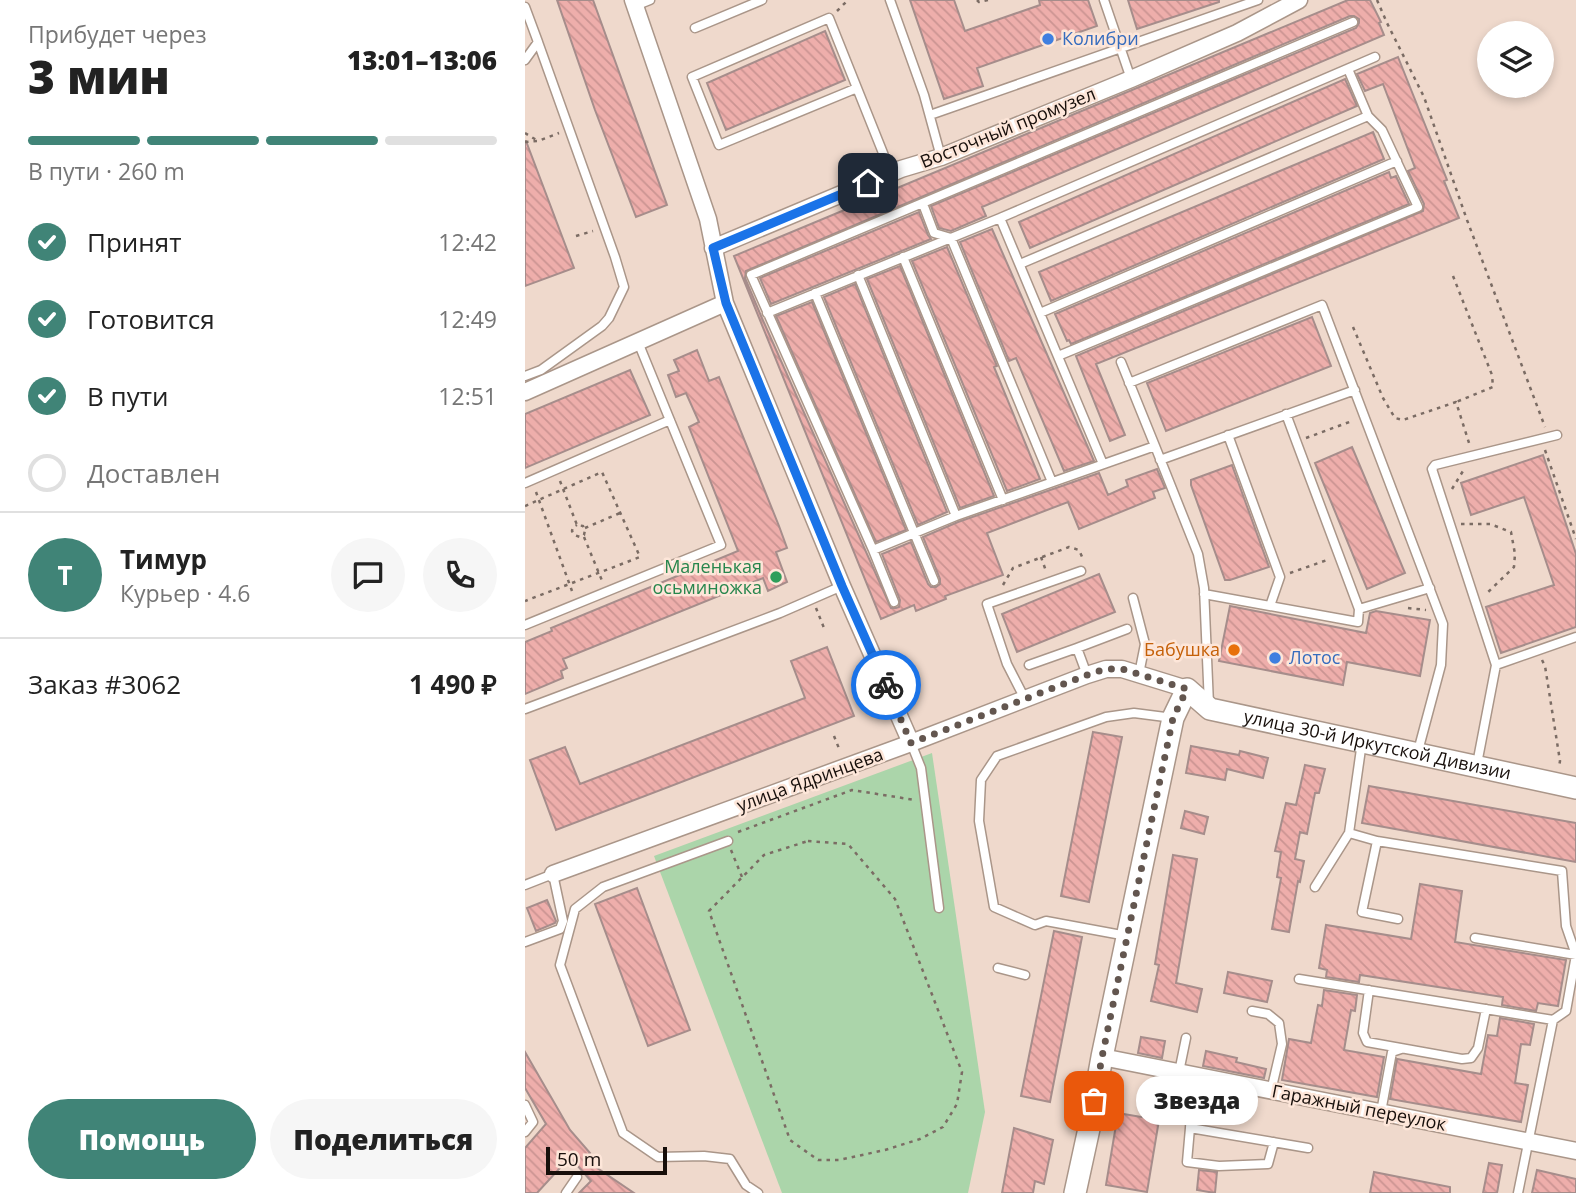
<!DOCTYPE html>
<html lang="ru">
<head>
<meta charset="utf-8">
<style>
  :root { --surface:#fff; --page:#f6f6f6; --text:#222; --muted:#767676; --line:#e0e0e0; --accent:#408477 }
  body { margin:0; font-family:"Open Sans",sans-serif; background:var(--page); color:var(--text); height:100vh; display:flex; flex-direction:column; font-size:26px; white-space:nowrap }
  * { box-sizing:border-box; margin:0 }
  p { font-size:23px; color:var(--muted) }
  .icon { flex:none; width:38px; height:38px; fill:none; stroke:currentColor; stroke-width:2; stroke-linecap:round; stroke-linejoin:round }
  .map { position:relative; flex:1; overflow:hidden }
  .drawer { display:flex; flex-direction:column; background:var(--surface); width:525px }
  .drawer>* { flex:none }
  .controls { position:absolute; left:952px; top:21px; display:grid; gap:14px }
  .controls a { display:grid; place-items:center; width:77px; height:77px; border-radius:50%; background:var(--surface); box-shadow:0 4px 10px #0003; font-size:35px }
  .scale { position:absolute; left:21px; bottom:18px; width:121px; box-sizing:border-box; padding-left:7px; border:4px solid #170f0b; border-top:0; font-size:19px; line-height:24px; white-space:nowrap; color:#170f0b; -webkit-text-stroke:5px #fde6d9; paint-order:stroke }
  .pin { position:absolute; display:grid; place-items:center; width:60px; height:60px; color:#fff; margin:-30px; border-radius:14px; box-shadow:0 4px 10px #0006 }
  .courier { position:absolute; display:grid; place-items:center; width:70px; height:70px; margin:-35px; border:5px solid #1a73e8; border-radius:50%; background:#fff; color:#222; box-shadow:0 2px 9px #0007 }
  .bubble { position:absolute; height:49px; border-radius:24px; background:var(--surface); box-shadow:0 4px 10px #0003; font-size:23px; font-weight:800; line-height:49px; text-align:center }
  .head em { font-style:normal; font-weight:800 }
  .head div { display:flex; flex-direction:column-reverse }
  .head { display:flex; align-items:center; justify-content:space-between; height:119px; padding:0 28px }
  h1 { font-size:46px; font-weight:800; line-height:52px }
  .bar { display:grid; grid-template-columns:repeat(4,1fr); gap:10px 7px; align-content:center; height:84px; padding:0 28px }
  .bar i { height:9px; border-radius:5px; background:var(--line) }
  .bar .on { background:var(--accent) }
  .bar p { grid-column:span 4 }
  .line { display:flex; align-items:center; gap:18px; padding:0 28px; border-top:2px solid var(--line) }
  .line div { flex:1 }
  .round { display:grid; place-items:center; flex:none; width:74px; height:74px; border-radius:37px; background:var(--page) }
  ol { padding:0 28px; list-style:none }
  li { display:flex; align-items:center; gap:21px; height:77px }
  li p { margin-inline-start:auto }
  li .icon { padding:7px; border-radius:50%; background:var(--accent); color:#fff; stroke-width:4 }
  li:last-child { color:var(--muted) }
  li i { width:38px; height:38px; border:4px solid var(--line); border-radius:50% }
  .action { display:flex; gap:14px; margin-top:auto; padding:14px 28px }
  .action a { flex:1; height:80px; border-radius:42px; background:var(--accent); color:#fff; font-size:28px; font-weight:800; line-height:80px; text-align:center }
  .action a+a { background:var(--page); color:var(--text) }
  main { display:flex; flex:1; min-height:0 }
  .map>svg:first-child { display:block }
  .grass { fill:#abd5aa }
  .building { fill:url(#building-back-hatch); stroke:#a68d8b; stroke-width:2 }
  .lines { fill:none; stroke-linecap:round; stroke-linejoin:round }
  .service-casing { stroke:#aa9689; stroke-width:11 }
  .minor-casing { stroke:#aa9689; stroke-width:19 }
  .tertiary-casing { stroke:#aa9689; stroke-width:24 }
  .path { stroke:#7b6c64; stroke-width:2.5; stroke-dasharray:3.5 5; stroke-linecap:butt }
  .service { stroke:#fff; stroke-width:8 }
  .minor { stroke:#fff; stroke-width:16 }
  .tertiary { stroke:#fff; stroke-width:21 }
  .done { stroke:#63564f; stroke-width:7; stroke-dasharray:0 12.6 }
  .route { stroke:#1a73e8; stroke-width:9 }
  .shop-dot { fill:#3f7fe0; stroke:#fde6d9; stroke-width:2.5 }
  .leisure-dot { fill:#2e9e5b; stroke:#fde6d9; stroke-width:2.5 }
  .food-dot { fill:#e8710a; stroke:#fde6d9; stroke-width:2.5 }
  .labels { text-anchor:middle; stroke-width:5; stroke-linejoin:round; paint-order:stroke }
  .shop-label { font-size:18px; fill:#366cbe; stroke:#fde6d9; text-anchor:start }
  .street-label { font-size:18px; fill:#170f0b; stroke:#fde6d9 }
  .leisure-label { font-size:18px; fill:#27864d; stroke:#fde6d9; text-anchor:end }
  .food-label { font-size:18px; fill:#c56008; stroke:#fde6d9; text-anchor:end }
</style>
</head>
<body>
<main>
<section class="drawer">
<div class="head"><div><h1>3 мин</h1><p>Прибудет через</p></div><em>13:01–13:06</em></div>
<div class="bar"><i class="on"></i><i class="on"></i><i class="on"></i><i></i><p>В пути · 260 m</p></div>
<ol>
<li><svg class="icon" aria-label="check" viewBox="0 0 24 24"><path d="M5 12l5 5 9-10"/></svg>Принят<p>12:42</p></li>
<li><svg class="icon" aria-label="check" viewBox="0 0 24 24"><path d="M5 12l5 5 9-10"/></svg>Готовится<p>12:49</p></li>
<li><svg class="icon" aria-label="check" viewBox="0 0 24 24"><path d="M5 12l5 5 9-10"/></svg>В пути<p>12:51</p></li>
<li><i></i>Доставлен</li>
</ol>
<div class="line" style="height:126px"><b class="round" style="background:var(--accent);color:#fff">Т</b><div><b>Тимур</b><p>Курьер · 4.6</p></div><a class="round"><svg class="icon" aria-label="chat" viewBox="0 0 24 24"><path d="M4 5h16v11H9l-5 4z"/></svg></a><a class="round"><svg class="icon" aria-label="phone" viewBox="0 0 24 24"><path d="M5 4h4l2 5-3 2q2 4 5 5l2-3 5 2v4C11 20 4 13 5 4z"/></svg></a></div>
<div class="line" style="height:91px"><div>Заказ #3062</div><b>1 490 ₽</b></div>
<div class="action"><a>Помощь</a><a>Поделиться</a></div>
</section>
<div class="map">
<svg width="1051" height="1193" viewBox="0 0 1051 1193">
  <defs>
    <pattern id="building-back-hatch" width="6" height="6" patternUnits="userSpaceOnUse" patternTransform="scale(1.75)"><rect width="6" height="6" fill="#eeaeab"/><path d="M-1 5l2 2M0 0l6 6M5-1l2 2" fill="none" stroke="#cb9492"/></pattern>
  </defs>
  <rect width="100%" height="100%" fill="#efd9cc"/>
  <path class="grass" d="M407 753 460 1112 443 1193H257L129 856Z"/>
  <path class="building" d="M32 0H68L142 205 111 217 70 110Z
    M385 0H429L440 31 515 5 514 0H563L572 26 452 68 458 86 419 99Z
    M603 0H694V2L612 29Z
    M823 0H845L856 22 854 23 859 35 457 207 461 216 426 231 414 228 406 206 831 28 834 23V19L829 16H825L221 271 220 278 236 316 366 608H371L374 607 375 600 357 554 386 542 403 584 406 587H411L415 584V579L398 537 433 522 574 473 583 495 603 486 601 480 632 469 640 488 628 492 630 498 554 529 543 502 462 533 478 575 420 596 421 599 391 611 389 605 356 619 209 256Z
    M300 31 320 80 201 130 182 83Z
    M873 57 922 180 919 181 934 218 571 364 600 435 585 441 551 356 898 211 899 204 883 171 890 168 858 84 840 91 832 74Z
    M820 79 832 106 505 248 494 222Z
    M848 132 859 159 526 301 514 272Z
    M0 141H1L49 268 0 286Z
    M864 172 866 178 871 176 884 204 546 344 544 340 542 341 530 314Z
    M394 212 403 235 406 239 246 304 235 278Z
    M467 229 546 409 569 461 539 471 491 358 484 361 435 242Z
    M422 247 472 366 469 367 515 479 482 491 387 261Z
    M375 266 469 496 435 508 342 279Z
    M330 284 422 512 393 525 299 297Z
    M287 302 381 530 351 542 251 316Z
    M787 317 806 366 641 431 622 383Z
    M172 350 184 381 194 377 254 526 262 548 251 552 262 582 243 591 238 578 38 659 42 668 36 671 38 678 0 694V642L27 631 26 628 213 551 164 427 174 422 161 393 151 397 143 375 154 371 149 360Z
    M105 370 125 415 0 468V414Z
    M827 447 880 573 842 589 790 463Z
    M1018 455 1051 554V627L976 653 961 607 1029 585 999 497 946 515 936 483Z
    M707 465 744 567 705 580H700L666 485V480Z
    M574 574 590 612 492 652 477 614Z
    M705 606 841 633 845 613 851 611 905 620 895 676 822 662 818 685 694 661Z
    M302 647 329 716 31 830 5 760 40 747 55 784 280 698 266 661Z
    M568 732 597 737 564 902 536 896Z
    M666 746 714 755 715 751 743 758 738 778 702 769 700 780 661 773Z
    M780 765 800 769 794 793H790L782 834 775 832 770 859 779 861 775 882 773 881 764 932 747 929 756 878 752 877 756 852 750 851 761 803 771 805Z
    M844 786 1051 823V862L837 823Z
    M660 811 683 817 679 834 656 828Z
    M648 855 672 859 651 983 677 989 672 1012 626 1001 634 965 630 964Z
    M895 884 937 891 930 942 1041 960 1033 1006 1013 1003 1011 1011 977 1005 978 997 835 975 834 982 801 977 802 970 794 968 801 925 886 939Z
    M112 888 165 1030 123 1046 70 904Z
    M22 900 31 921 30 923 11 931 2 908Z
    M529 931 557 937 525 1102 496 1096Z
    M703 972 747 981 742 1002 699 993Z
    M799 990 832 995 830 1011 826 1010 819 1050 859 1057 852 1097 757 1080 764 1039 786 1043 793 1005 797 1006Z
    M975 1018 1009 1024 1005 1045 996 1044 990 1083 1003 1085 996 1122 865 1099 872 1059 956 1074 963 1035 972 1036Z
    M616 1037 640 1041 637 1058 613 1053Z
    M681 1051 712 1058 711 1062 741 1069 739 1078 678 1066Z
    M0 1052 45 1130 65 1153 59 1159 109 1193H54L66 1181 45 1157 12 1193H0V1148L21 1124 0 1088Z
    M645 1081 658 1084 655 1099 642 1096Z
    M593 1113 634 1120 622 1192 581 1185Z
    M489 1128 528 1140 519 1184 510 1181 508 1193H477Z
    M964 1163 977 1165 972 1193H958Z
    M674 1170 692 1172 690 1193 672 1190Z
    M1012 1170 1051 1179V1193H1007Z
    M849 1172 925 1187V1193H845Z"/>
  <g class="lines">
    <defs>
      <path id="service" d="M365 0 399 95 416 157
        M579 0 606 79
        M110 6 125 0
        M0 7 13 42
        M170 28 237 0
        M0 60 13 42 90 257 99 287 84 318 77 326 16 370 0 376
        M332 88 194 145 167 77 304 18 366 173
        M405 115 733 0
        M398 204 409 233 426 238 527 482
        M378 257 478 500
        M495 264 843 116
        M333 275 431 516
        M290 293 409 581
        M242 313 475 218
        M515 313 872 161
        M533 356 893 207 857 130 843 116 823 69
        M596 362 630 446
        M604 383 797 305 918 624 916 665 893 751
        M761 414 834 609
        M703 435 755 577 745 606
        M635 460 830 390
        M578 464 475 218 850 57
        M0 483 145 420
        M348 550 431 516 630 446 673 554 679 588 684 705
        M679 594 833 622 834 609 905 588
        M608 598 620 644 614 674
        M369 602 348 550 226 275 828 22
        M0 625 196 545 113 342
        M552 648 602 629
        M504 665 552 648 562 675
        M971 665 1051 637
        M500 699 482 664 462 604 556 571
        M0 709 255 613 317 586
        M386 743 396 768 414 908
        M952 764 971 665 907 469 910 465 1032 435
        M824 833 852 841 1037 871 1041 926 1051 955 1041 1011 1028 1020 993 1193
        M203 841 78 887 50 909 35 965 98 1133 133 1157 179 1156 205 1159 221 1185 233 1193
        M852 841 837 912 873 919
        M0 885 28 874 38 921 35 929 0 942
        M790 887 824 833 837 742
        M602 936 521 921 510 925 469 907 454 821 456 780 472 756 581 717 609 713 648 718
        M950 938 1051 955
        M473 968 500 975
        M774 979 1028 1020
        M844 990 838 1033 842 1042 937 1059 946 1058 953 1048 961 1009
        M727 1011 743 1014 754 1023 757 1044 746 1091
        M654 1072 661 1038
        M668 1075 665 1128 783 1148
        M0 1105 8 1122 0 1132
        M856 1112 867 1052 876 1049
        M665 1128 662 1162 694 1166 743 1164 749 1142
        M41 1193 52 1177"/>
      <path id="minor" d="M108 0 183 219 200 303 317 586 386 743
        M188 248 376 169 416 157 606 79 712 33 774 0
        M0 392 200 303
        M28 874 386 743 562 675 581 669H597L662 689
        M577 1057 1051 1151"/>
      <g id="tertiary">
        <path id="s1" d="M550 1193 565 1124 577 1057 648 718 662 689 685 709 1051 788"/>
      </g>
    </defs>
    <use href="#service" class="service-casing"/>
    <use href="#minor" class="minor-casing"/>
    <use href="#tertiary" class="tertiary-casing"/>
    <path class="path" d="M452 0 454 2 463 0
      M852 0 862 23 899 97 942 220 1020 427
      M312 11 323 0
      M0 133 13 141
      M0 142 13 141 34 133
      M51 236 68 231
      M928 276 967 375 968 387 931 402
      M828 327 858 398 870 418 878 420 931 402 945 446
      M781 438 827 421
      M1020 450 1051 539
      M35 481 52 525 58 526 60 530 59 535 55 537 49 535 47 531 48 527 52 525
      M927 489 938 471
      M11 492 47 591
      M0 506 77 472 115 557 0 601
      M936 524H965L986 532 990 554 989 567 961 594
      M60 528 95 513
      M59 537 78 583
      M516 557 521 571
      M765 573 805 559
      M478 585 488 568 544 547 554 550 559 561
      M291 608 299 628
      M883 608 901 610
      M1017 660 1020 666 1035 761 1034 767
      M309 736 315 751
      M213 832 327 790 390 800
      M283 841 323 844 370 899 437 1072 432 1104 418 1127 395 1139 360 1150 314 1160H293L265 1140 184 911 239 855Z
      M206 850 217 877"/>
    <use href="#service" class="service"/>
    <use href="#minor" class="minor"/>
    <use href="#tertiary" class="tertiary"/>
  </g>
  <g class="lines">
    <path class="done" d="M361 685 386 743 562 675 580 669H597L662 689 648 718 577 1057 569 1101"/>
    <path class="route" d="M343 183 188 248 201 303 317 586 361 685"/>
  </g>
  <g class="shop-dot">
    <circle cx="523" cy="39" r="7"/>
    <circle cx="750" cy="658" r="7"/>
  </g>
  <circle class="leisure-dot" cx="251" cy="577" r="7"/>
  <circle class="food-dot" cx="709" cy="650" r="7"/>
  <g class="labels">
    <g class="shop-label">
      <text x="537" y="45">Колибри</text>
      <text x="764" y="664">Лотос</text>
    </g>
    <g class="street-label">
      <text transform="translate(483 128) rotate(-22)" y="6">Восточный промузел</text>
      <text dy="6" stroke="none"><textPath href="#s1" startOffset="719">улица 30-й Иркутской Дивизии</textPath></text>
      <text transform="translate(285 780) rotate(-20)" y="6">улица Ядринцева</text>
      <text transform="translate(834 1108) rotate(11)" y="6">Гаражный переулок</text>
    </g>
    <g class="leisure-label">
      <text x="237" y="573">Маленькая<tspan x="237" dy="21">осьминожка</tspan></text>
    </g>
    <g class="food-label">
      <text x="695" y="656">Бабушка</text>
    </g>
  </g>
</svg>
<div class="controls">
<a><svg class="icon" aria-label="layers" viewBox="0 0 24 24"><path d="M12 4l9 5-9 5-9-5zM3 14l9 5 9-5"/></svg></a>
</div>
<div class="scale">50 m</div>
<div class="pin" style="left:569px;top:1101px;background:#ea580c"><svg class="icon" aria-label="bag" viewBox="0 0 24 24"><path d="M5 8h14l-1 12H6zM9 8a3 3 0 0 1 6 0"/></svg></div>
<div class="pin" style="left:343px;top:183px;background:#1f2937"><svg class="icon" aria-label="home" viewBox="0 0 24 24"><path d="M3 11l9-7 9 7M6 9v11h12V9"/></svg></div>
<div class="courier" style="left:361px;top:685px"><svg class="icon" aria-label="bike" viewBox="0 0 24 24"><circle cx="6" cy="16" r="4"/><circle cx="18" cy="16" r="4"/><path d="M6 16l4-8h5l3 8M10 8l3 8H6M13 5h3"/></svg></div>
<div class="bubble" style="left:611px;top:1076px;width:122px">Звезда</div>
</div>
</main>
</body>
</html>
